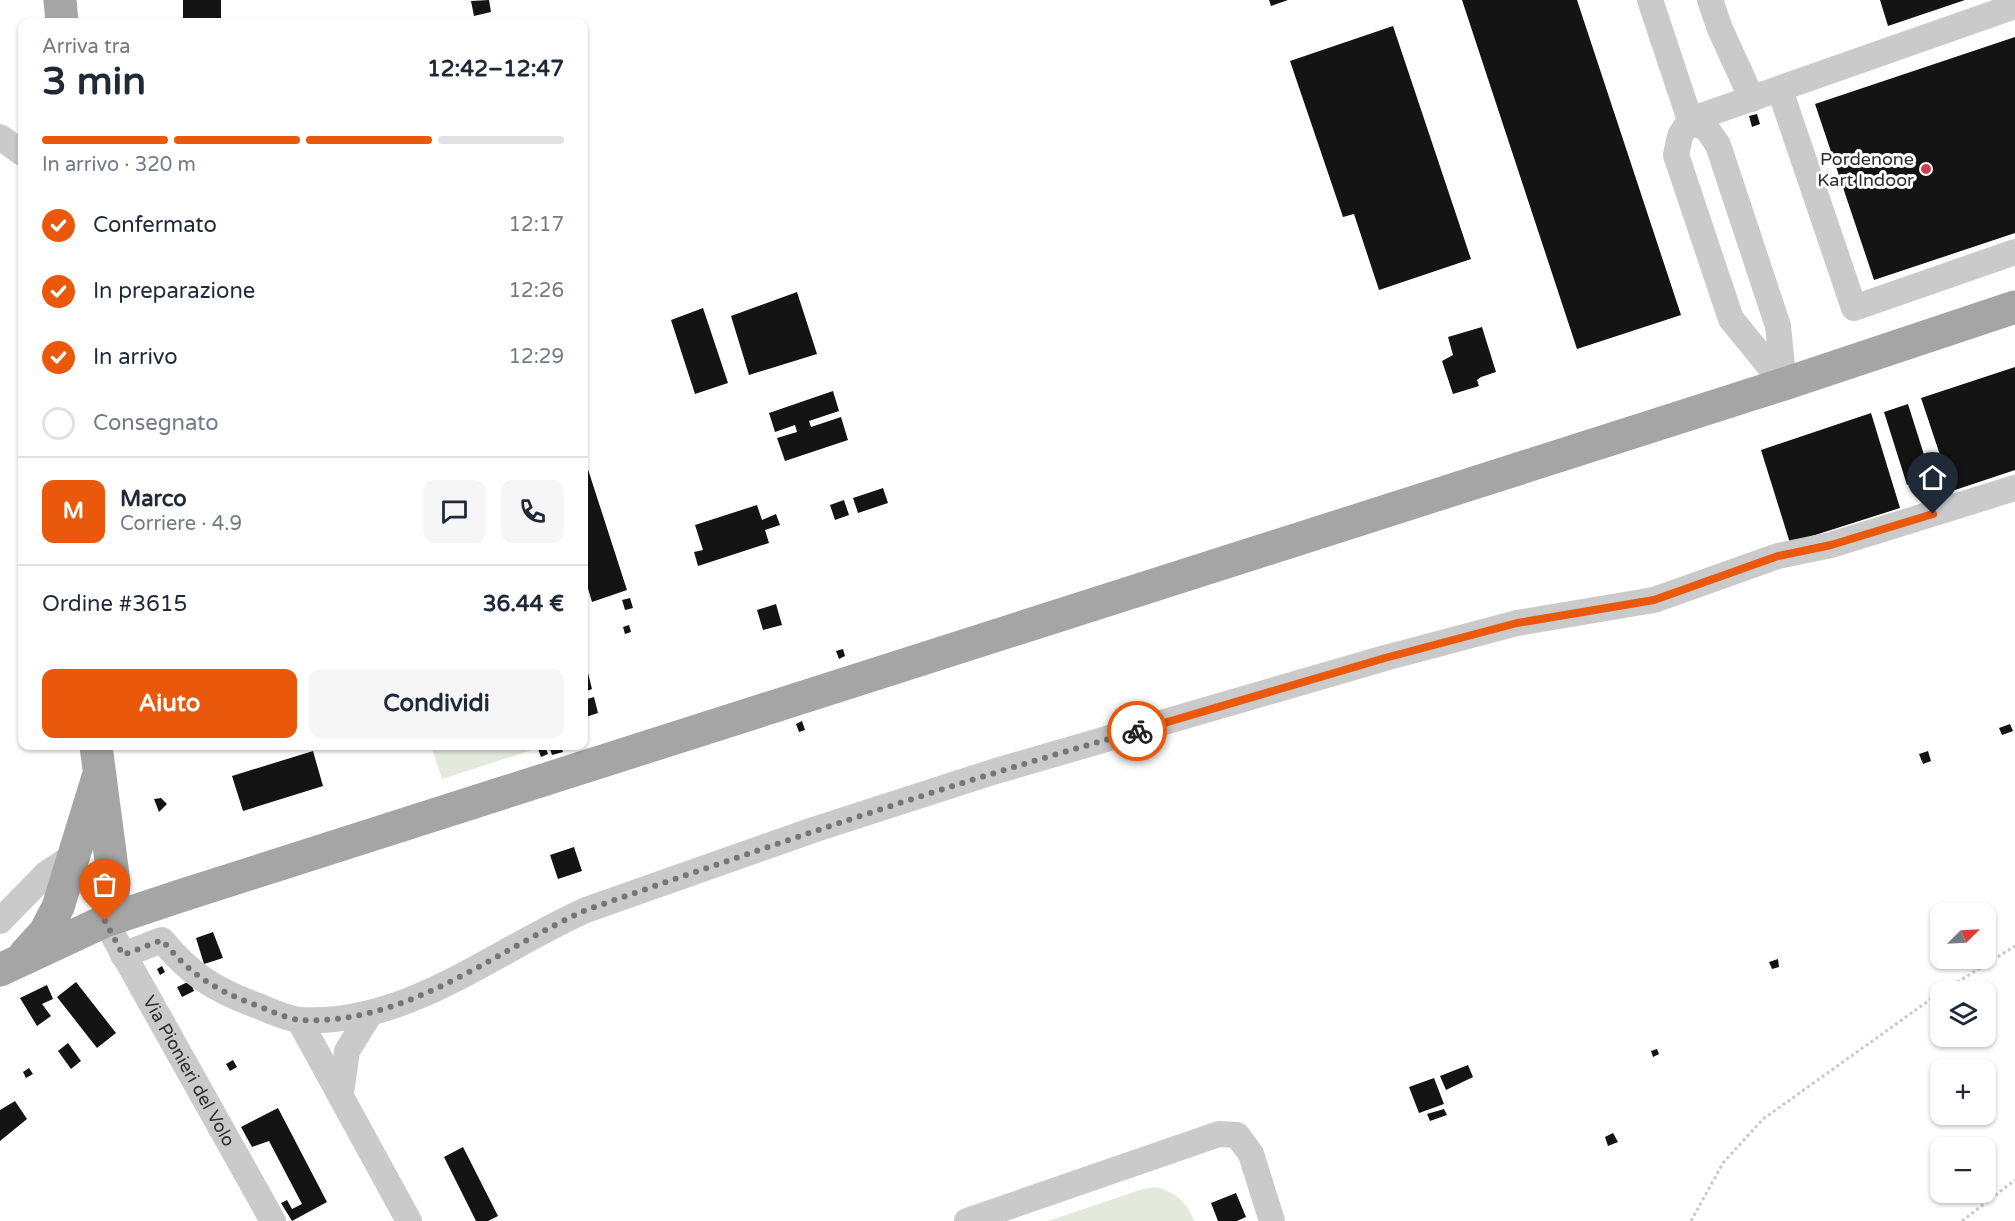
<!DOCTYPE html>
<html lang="it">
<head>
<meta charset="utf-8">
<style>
  :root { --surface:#fff; --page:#f6f6f7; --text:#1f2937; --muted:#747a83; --line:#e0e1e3; --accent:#ea580c }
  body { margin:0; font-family:"Varela Round",sans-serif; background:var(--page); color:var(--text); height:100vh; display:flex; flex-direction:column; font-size:22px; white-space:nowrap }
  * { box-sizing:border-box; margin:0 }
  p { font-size:20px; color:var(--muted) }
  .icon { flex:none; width:33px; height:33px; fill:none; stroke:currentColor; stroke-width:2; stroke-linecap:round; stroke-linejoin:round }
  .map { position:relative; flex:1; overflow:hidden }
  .panel { position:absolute; left:18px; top:18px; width:570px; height:732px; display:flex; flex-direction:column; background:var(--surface); border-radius:12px; box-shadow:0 2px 4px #0004 }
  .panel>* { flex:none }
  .needle { width:39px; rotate:66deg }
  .fabs { position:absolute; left:1930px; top:903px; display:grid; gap:12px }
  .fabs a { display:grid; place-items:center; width:66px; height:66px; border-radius:12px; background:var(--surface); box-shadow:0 2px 4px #0004; font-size:30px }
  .pin { position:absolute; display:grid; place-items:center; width:51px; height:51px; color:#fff; margin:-62px -26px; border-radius:50% 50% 50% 0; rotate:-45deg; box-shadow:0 0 6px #0007 }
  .pin .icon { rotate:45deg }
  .courier { position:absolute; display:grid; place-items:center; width:60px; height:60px; margin:-30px; border:4px solid #ea580c; border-radius:50%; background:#fff; color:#222; box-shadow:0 2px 8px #0007 }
  .head em { font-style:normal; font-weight:800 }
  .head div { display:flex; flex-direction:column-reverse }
  .head { display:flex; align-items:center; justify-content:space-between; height:102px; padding:0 24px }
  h1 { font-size:39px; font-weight:800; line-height:45px }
  .bar { display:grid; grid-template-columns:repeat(4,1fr); gap:9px 6px; align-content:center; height:72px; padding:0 24px }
  .bar i { height:8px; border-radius:4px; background:var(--line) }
  .bar .active { background:var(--accent) }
  .bar p { grid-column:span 4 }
  .line { display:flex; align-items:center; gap:15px; padding:0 24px; border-top:2px solid var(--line) }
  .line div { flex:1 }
  .round { display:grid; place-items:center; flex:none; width:63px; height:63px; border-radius:12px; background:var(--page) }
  ol { padding:0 24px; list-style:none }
  li { display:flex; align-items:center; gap:18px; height:66px }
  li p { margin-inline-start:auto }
  li .icon { padding:6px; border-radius:50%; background:var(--accent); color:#fff; stroke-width:4 }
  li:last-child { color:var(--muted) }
  li i { width:33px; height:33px; border:3px solid var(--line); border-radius:50% }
  .action { display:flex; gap:12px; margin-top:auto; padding:12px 24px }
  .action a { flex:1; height:69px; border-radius:12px; background:var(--accent); color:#fff; font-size:24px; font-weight:800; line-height:69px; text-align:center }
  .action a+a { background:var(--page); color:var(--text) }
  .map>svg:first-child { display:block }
  .green { fill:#e3e9db }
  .building { fill:#141414 }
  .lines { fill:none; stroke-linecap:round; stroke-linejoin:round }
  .path { stroke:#cacaca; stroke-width:3; stroke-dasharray:3 3; stroke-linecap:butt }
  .minor { stroke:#cacaca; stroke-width:26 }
  .major { stroke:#a5a5a5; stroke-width:33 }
  .done { stroke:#767676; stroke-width:6; stroke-dasharray:0 10.8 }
  .route { stroke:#ea580c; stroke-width:8 }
  .poi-dot { fill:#d43f47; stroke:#fff; stroke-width:2 }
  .labels { text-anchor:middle; stroke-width:6; stroke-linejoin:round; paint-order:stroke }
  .poi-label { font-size:18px; fill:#2d2d2d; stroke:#fff; text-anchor:end }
  .street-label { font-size:18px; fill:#2d2d2d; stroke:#fff }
</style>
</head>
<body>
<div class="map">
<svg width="2015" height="1221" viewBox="0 0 2015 1221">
  <rect width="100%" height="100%" fill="#fff"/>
  <path class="green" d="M431 746H533L535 749 442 779Z
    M1156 1187C1175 1192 1187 1202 1194 1221H1048L1143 1189Z"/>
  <path class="building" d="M183 0H221V22H183Z
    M489 0 491 12 474 16 471 1Z
    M1269 0H1288L1271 6Z
    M1462 0H1577L1681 315 1577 349Z
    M1880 0H1965L1888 26Z
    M1393 26 1471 259 1379 290 1354 214 1343 217 1290 61Z
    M2015 37V233L1874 280 1815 104Z
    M1757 114 1760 124 1752 127 1749 116Z
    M797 292 817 354 749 375 731 316Z
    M703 308 728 383 695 394 671 320Z
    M1482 327 1496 372 1481 377 1477 380 1479 386 1453 394 1442 361 1453 355 1448 337Z
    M2015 367V470L1952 491 1921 398Z
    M833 391 839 411 809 421 811 427 841 417 848 440 785 461 777 438 797 432 795 425 775 432 769 413Z
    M1908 404 1931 477 1907 485 1884 412Z
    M1871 413 1900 508 1790 543 1761 450Z
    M584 457 627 590 592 602 584 575Z
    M883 488 888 503 858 513 853 498Z
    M844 500 849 515 835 520 830 505Z
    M757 505 762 520 776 514 780 525 765 530 769 543 698 566 694 552 703 550 695 525Z
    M630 598 633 608 625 610 622 600Z
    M776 604 782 625 763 630 757 610Z
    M629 625 631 632 625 634 623 627Z
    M843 649 845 656 839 659 836 651Z
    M588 673 592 689 584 692V674Z
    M594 697 598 713 586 717 584 700Z
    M802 721 805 730 799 732 796 724Z
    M2010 724 2013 731 2002 735 1999 728Z
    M537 746H545L548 754 541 757Z
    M549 746H561L563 752 552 755Z
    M313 751 323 786 243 811 232 776Z
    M1928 751 1931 761 1923 764 1919 754Z
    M161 798 167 804 159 812 154 799Z
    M574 847 582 871 558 879 550 855Z
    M213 932 223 958 204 964 196 938Z
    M1778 959 1779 967 1772 969 1769 962Z
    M162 966 165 972 160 975 157 969Z
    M190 981 194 991 182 997 177 987Z
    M76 982 116 1033 97 1048 57 997Z
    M47 985 53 999 42 1004 51 1016 37 1026 20 998Z
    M68 1043 81 1061 71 1069 58 1051Z
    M1657 1049 1659 1054 1653 1057 1651 1051Z
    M233 1060 237 1067 230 1071 226 1064Z
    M1468 1065 1473 1077 1446 1090 1440 1076Z
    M29 1068 33 1074 26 1078 23 1072Z
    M1434 1078 1444 1104 1419 1113 1409 1087Z
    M15 1101 27 1119 0 1141V1110Z
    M278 1108 327 1202 292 1221 281 1203 287 1200 292 1209 302 1204 269 1141 252 1147 241 1127Z
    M1444 1109 1447 1115 1430 1121 1427 1114Z
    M1613 1133 1618 1142 1608 1146 1605 1137Z
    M463 1147 498 1216 488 1221H476L444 1157Z
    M1236 1193 1246 1217 1237 1221H1218L1211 1203Z"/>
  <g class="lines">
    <path class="path" d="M1942 992 2015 946
      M1691 1221 1723 1163 1763 1119 1941 992
      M1962 1221 2015 1180"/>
    <g class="minor">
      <path d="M1650 0 1690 120 2015 6"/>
      <path d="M1710 0 1720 29 1752 99"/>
      <path d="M1780 90 1854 308 2015 252"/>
      <path d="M1690 120 1707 129 1718 145 1778 326 1784 384 1731 319 1676 155 1680 136Z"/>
      <path d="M0 137 22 153"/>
      <path d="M0 921 46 874 72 857"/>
      <path id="s1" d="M105 921 273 1221"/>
      <path d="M123 955 162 940C189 973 213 989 253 1004 267 1009 286 1019 301 1020 408 1025 494 951 586 910L816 829 996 771 1385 658 1517 623 1654 600 1778 556 1831 545 2015 488"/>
      <path d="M299 1020 409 1221"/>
      <path d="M341 1093 347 1051 370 1014"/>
      <path d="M967 1221 1219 1134 1237 1135 1251 1154 1272 1221"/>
    </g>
    <path class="major" d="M60 0 62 22
      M96 746 114 883 112 903 105 921
      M25 954 45 932 58 907 98 777
      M0 970 105 921 180 896 1784 384 2015 307"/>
  </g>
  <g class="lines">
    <path class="done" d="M105 921 123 955 162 940C189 973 213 989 253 1004 267 1009 286 1019 301 1020 408 1025 494 951 586 910 769 846 951 783 1137 731"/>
    <path class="route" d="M1137 731 1385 658 1517 623 1654 600 1778 556 1831 545 1933 514"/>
  </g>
  <circle class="poi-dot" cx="1926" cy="169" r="6"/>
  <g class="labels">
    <g class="poi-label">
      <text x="1914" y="165">Pordenone<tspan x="1914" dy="21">Kart Indoor</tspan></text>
    </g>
    <g class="street-label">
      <text dy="6" stroke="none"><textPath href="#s1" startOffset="172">Via Pionieri del Volo</textPath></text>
    </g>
  </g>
</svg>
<div class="fabs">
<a><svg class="needle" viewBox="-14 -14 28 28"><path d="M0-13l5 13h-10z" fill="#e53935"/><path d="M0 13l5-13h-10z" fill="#747a83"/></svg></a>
<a><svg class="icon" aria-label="layers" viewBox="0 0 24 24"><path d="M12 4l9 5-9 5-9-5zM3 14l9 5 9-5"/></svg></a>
<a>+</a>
<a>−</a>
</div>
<div class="pin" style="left:105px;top:921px;background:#ea580c"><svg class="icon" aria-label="bag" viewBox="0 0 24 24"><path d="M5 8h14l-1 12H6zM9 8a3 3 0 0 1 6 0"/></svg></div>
<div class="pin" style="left:1933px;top:514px;background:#1f2937"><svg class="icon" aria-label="home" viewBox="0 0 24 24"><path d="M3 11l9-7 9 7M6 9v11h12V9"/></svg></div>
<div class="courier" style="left:1137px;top:731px"><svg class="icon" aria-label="bike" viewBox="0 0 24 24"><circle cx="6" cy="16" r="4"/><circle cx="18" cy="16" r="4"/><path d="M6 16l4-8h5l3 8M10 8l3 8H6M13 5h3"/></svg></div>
<section class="panel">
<div class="head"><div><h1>3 min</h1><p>Arriva tra</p></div><em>12:42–12:47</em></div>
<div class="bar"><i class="active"></i><i class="active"></i><i class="active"></i><i></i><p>In arrivo · 320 m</p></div>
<ol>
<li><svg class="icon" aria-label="check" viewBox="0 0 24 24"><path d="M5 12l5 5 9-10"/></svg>Confermato<p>12:17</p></li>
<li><svg class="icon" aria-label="check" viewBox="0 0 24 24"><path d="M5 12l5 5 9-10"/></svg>In preparazione<p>12:26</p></li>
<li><svg class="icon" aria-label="check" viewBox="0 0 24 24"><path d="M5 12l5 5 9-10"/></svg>In arrivo<p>12:29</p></li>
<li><i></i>Consegnato</li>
</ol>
<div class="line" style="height:108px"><b class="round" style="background:var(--accent);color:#fff">M</b><div><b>Marco</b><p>Corriere · 4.9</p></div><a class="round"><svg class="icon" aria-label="chat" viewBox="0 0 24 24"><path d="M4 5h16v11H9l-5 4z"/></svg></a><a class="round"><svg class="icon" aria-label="phone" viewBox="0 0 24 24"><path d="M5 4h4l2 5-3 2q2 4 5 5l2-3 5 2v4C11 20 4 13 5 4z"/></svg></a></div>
<div class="line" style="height:78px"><div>Ordine #3615</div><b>36.44 €</b></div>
<div class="action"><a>Aiuto</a><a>Condividi</a></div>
</section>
</div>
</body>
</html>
